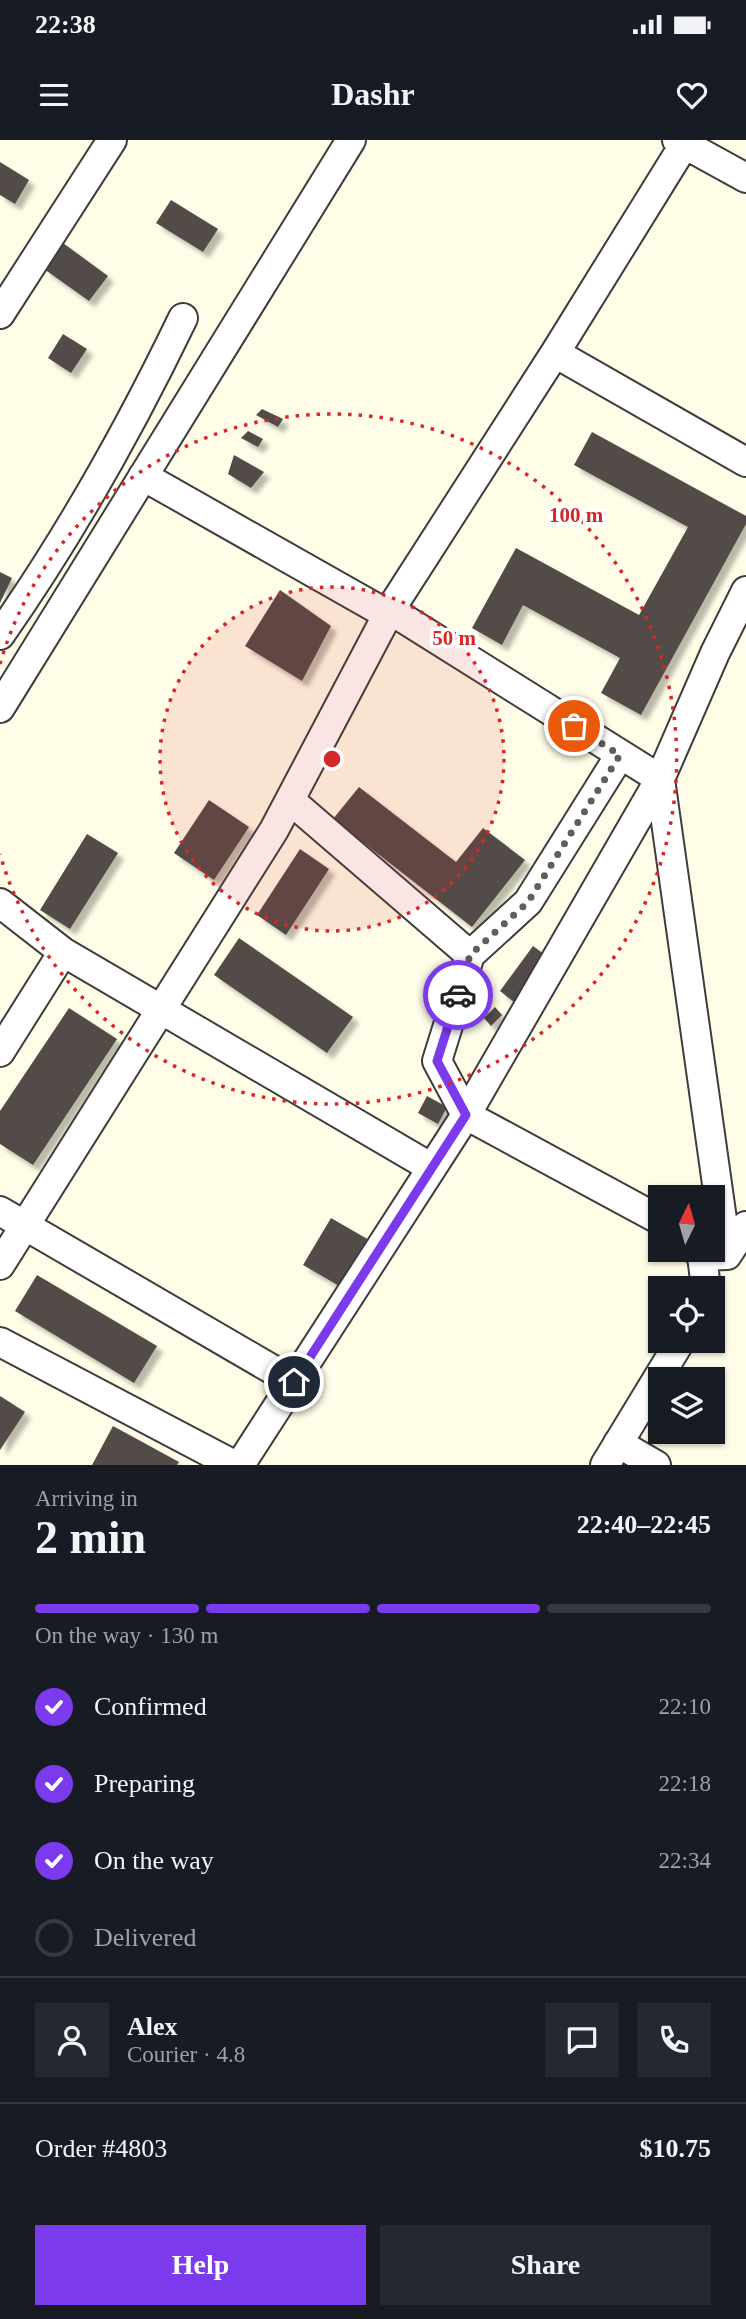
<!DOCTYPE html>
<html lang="en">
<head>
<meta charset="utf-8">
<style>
  :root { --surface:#171b24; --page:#242831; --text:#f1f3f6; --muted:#9ea1a6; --line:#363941; --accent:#7c3aed }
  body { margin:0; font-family:"Times New Roman",serif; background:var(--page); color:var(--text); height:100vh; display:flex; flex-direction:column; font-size:26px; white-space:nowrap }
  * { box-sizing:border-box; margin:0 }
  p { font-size:23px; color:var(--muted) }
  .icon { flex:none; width:38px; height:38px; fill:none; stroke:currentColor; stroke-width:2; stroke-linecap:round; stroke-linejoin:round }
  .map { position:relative; height:1325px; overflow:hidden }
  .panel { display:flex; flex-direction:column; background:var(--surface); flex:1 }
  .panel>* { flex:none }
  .needle { width:46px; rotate:5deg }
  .controls { position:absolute; left:648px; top:1045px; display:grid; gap:14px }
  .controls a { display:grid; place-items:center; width:77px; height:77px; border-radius:0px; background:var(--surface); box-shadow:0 2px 5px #0004; font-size:35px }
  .pin { position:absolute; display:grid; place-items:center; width:60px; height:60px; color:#fff; margin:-30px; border:4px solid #fff; border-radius:50%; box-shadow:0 2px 7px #0007 }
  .courier { position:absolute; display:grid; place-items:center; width:70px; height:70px; margin:-35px; border:5px solid #7c3aed; border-radius:50%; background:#fff; color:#222; box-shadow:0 2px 9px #0007 }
  .overview em { font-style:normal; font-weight:800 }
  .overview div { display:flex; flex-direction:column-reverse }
  .overview { display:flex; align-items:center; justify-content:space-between; height:119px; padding:0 35px }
  h1 { font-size:46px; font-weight:800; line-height:52px }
  .bar { display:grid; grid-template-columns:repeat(4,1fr); gap:10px 7px; align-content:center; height:84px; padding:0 35px }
  .bar i { height:9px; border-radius:5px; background:var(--line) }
  .bar .on { background:var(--accent) }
  .bar p { grid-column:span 4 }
  .line { display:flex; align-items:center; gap:18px; padding:0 35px; border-top:2px solid var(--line) }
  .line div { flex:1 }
  .round { display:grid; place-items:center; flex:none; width:74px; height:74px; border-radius:0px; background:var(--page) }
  ol { padding:0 35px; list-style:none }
  li { display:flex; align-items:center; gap:21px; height:77px }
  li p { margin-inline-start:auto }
  li .icon { padding:7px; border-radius:50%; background:var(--accent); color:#fff; stroke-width:4 }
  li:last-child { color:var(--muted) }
  li i { width:38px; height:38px; border:4px solid var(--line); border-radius:50% }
  .cta { display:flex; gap:14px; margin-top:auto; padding:14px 35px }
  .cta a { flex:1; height:80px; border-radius:0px; background:var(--accent); color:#fff; font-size:28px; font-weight:800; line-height:80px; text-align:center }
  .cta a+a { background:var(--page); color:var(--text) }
  .status { display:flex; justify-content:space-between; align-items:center; height:49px; padding:0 35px; background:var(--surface); direction:ltr }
  .status svg { height:19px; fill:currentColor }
  header { display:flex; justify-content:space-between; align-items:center; height:91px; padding:0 35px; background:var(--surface); font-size:32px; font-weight:800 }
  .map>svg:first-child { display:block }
  .building { fill:#534c46; filter:url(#shadow) }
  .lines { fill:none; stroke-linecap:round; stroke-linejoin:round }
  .minor-casing { stroke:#3d3d3d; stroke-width:32 }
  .minor { stroke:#fff; stroke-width:28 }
  .done { stroke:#605f57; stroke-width:7; stroke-dasharray:0 12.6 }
  .route { stroke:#7c3aed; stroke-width:9 }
  .ring { fill:none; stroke:#d62828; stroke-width:3.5; stroke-dasharray:3.5 7 }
  .centre { fill:#d62828; stroke:#fff; stroke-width:3.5 }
  .ring-label { font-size:21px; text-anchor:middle; font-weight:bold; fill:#d62828; stroke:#fff; stroke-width:7; stroke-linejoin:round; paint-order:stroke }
</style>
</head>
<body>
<div class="status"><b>22:38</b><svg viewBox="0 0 49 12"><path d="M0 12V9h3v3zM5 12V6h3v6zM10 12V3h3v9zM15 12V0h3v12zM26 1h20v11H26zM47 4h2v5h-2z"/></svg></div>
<header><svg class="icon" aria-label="menu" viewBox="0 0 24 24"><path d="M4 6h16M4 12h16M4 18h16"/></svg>Dashr<svg class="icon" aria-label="heart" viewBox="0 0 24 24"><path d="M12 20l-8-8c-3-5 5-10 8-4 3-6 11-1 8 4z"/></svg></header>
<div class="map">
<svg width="746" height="1325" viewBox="0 0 746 1325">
  <defs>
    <filter id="shadow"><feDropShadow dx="6" dy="6" stdDeviation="2" flood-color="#0004"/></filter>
  </defs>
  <rect width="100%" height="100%" fill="#fffde7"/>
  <path class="building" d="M0 22 29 40 15 64 0 55Z
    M171 60 218 89 203 112 156 83Z
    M63 103 108 136 89 161 44 129Z
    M63 194 87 209 71 233 48 218Z
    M262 269 283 279 278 287 256 275Z
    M248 291 263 299 258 307 241 298Z
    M592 292 746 376V384L641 575 601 553 620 518 523 465 502 505 472 488 516 408 639 475 688 387 574 325Z
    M234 315 264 332 251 348 228 334Z
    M0 432 12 438 0 463Z
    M280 450 331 486 302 541 245 506Z
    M359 647 456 722 483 688 525 720 472 787 333 679Z
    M209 660 249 687 214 740 174 713Z
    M87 694 118 713 70 789 40 770Z
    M300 709 329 729 286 795 257 775Z
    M239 798 353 877 327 913 214 835Z
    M533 806 548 817 514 862 500 851Z
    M495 867 502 875 491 886 484 878Z
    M69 868 117 899 33 1025 0 1004V971Z
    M427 956 447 967 438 984 418 973Z
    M331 1078 369 1100 341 1147 303 1125Z
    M37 1135 157 1206 134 1243 15 1171Z
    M0 1256 25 1272 0 1310Z
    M113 1286 179 1322 177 1325H92Z"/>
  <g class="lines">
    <defs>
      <path id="minor" d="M677 0 746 38
        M0 174 112 0
        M555 213 687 0
        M143 336 376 468 390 470 660 639
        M0 495C70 395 130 288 183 178
        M0 568 351 0
        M620 615 528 762 470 815 437 921 466 975 660 1080
        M660 639 727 1115
        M290 660 470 815
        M0 763 63 812 432 1028
        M0 912 63 812
        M0 1071 294 1242
        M696 1110 702 1116 706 1148
        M702 1116 727 1115 746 1086
        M0 1125 274 690 390 470 555 213 746 322
        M0 1202 234 1325
        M618 1303 656 1325
        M240 1325 466 975 660 639 715 513 746 451
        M605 1325 681 1200"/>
    </defs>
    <use href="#minor" class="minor-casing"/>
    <use href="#minor" class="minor"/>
  </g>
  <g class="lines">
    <path class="done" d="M458 855 470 815 528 762 620 615 574 586"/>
    <path class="route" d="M294 1242 466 975 437 921 458 855"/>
  </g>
  <circle cx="332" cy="619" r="172" fill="#d62828" fill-opacity=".12"/>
  <g class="ring">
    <circle cx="332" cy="619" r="172"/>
    <path d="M0 524A345 345 0 1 1 0 714"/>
  </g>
  <circle cx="332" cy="619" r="10" class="centre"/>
  <g class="ring-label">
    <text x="576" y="382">100 m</text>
    <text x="454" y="505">50 m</text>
  </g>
</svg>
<div class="controls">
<a><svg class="needle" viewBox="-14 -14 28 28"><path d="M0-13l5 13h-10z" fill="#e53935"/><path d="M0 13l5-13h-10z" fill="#9ea1a6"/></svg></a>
<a><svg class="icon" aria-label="locate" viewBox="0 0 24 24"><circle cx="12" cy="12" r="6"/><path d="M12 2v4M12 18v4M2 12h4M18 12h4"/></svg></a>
<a><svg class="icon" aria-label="layers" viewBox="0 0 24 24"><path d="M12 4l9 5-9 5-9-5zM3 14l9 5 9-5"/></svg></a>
</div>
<div class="pin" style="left:574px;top:586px;background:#ea580c"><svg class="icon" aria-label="bag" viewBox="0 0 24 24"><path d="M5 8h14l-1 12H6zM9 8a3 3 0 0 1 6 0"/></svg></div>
<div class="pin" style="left:294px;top:1242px;background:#1f2937"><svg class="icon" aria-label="home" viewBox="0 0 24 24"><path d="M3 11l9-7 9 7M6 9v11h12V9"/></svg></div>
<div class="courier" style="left:458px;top:855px"><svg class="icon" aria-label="car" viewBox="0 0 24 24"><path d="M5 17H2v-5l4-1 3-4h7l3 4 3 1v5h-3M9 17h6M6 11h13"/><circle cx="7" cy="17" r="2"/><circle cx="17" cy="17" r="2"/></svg></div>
</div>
<section class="panel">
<div class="overview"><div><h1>2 min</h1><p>Arriving in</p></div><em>22:40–22:45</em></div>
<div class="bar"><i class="on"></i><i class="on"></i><i class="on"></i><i></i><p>On the way · 130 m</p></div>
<ol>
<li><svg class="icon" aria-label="check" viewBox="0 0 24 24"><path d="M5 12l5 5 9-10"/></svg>Confirmed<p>22:10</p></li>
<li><svg class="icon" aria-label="check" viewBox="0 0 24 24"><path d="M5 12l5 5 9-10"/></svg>Preparing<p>22:18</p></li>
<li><svg class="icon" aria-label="check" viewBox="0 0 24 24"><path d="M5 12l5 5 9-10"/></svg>On the way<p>22:34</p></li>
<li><i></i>Delivered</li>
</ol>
<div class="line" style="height:126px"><a class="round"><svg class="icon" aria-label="person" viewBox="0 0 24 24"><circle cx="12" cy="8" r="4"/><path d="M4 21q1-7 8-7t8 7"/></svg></a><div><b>Alex</b><p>Courier · 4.8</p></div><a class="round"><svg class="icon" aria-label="chat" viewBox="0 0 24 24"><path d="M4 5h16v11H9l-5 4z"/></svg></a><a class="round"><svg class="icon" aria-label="phone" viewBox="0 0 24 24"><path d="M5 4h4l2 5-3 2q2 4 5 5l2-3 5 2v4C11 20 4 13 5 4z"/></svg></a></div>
<div class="line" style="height:91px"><div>Order #4803</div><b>$10.75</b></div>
<div class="cta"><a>Help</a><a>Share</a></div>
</section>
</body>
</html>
